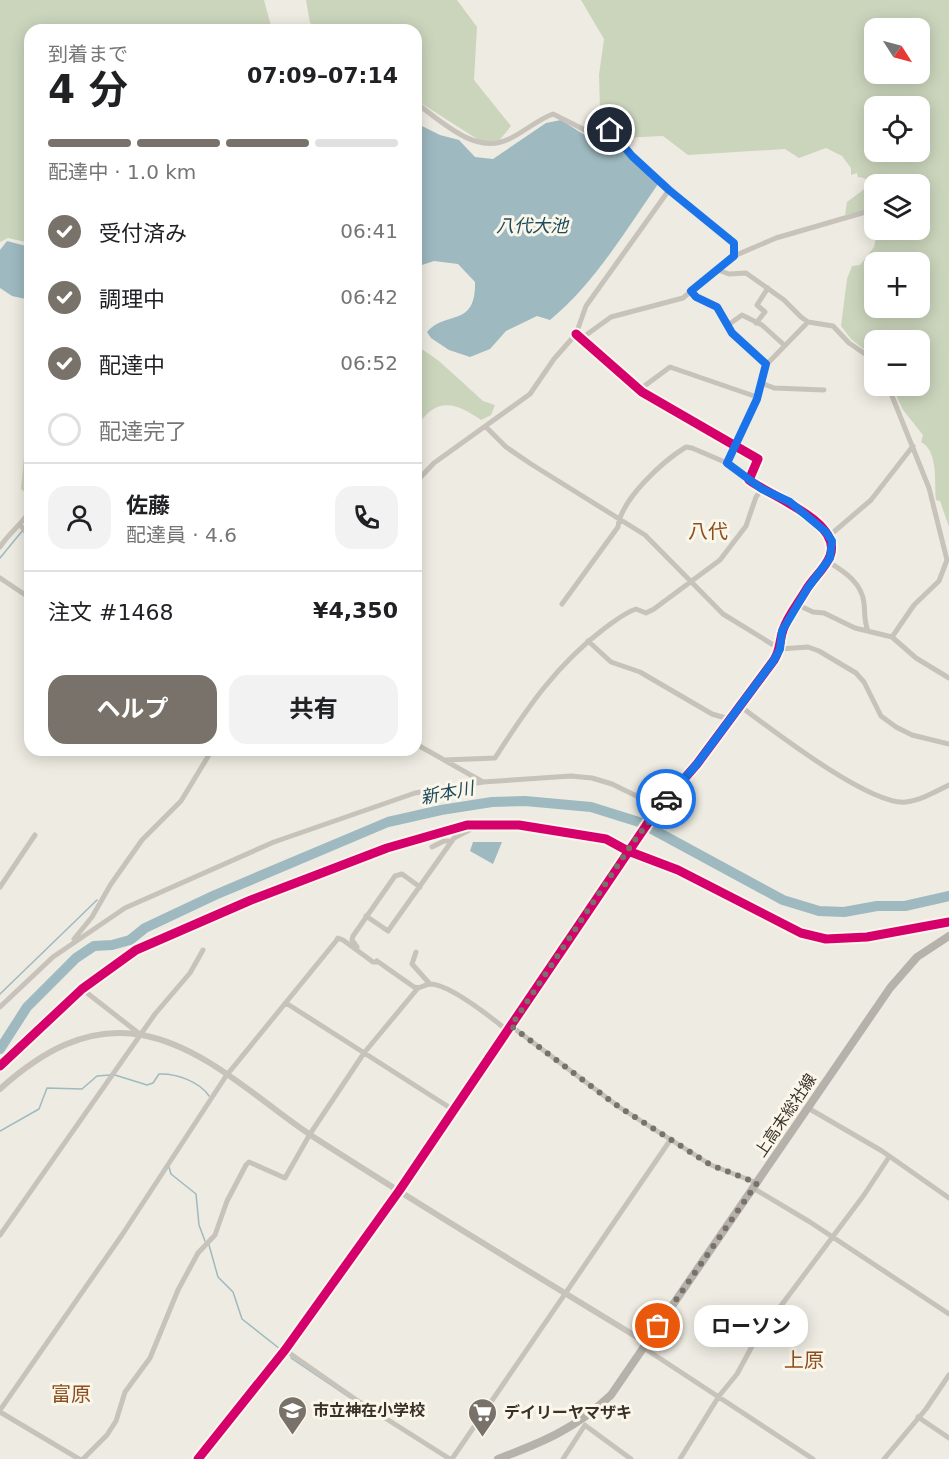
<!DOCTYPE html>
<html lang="ja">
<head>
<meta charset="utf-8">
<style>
  :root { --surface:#fff; --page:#f2f2f2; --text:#202124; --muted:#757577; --line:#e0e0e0; --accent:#78726a }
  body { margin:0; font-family:"DejaVu Sans","Noto Sans JP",sans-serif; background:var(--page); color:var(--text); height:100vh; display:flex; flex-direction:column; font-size:22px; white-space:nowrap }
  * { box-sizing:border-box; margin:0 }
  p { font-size:20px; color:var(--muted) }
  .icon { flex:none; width:33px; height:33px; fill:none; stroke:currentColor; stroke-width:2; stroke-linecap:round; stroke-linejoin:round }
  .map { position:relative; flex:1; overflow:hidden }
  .panel { position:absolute; left:24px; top:24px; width:398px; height:732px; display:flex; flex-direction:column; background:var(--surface); border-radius:18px; box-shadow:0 3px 15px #0003 }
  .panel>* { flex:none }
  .needle { width:39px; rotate:126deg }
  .buttons { position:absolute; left:864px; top:18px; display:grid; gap:12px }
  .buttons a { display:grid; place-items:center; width:66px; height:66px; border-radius:12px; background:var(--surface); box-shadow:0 3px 15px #0003; font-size:30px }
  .pin { position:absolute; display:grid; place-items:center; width:51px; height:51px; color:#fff; margin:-26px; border:3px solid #fff; border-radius:50%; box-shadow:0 2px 6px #0007 }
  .courier { position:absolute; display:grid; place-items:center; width:60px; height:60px; margin:-30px; border:4px solid #1a73e8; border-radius:50%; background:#fff; color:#222; box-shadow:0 2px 8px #0007 }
  .bubble { position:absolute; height:42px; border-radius:18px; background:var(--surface); box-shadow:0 3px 15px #0003; font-size:20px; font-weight:700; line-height:42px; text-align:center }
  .head em { font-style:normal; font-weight:700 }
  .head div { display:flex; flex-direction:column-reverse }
  .head { display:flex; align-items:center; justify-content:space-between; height:102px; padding:0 24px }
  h1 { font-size:39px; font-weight:700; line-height:45px }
  .bar { display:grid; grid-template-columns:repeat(4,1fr); gap:9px 6px; align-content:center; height:72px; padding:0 24px }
  .bar i { height:8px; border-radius:4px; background:var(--line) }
  .bar .active { background:var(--accent) }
  .bar p { grid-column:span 4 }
  .line { display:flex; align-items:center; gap:15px; padding:0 24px; border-top:2px solid var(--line) }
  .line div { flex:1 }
  .round { display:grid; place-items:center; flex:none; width:63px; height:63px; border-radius:18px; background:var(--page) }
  ol { padding:0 24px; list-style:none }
  li { display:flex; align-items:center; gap:18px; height:66px }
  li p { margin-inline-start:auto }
  li .icon { padding:6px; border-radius:50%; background:var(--accent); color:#fff; stroke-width:4 }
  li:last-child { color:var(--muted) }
  li i { width:33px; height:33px; border:3px solid var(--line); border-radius:50% }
  .primary-button { display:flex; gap:12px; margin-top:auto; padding:12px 24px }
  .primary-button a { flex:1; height:69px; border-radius:18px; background:var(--accent); color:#fff; font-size:24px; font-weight:700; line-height:69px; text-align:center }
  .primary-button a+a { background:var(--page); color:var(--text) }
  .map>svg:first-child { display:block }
  .green { fill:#cbd5bc; fill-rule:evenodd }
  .water { fill:#9eb9c0 }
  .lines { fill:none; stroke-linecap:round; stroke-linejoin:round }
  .stream { stroke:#9eb9c0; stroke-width:1.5 }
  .river { stroke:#9eb9c0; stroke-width:10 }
  .minor { stroke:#c7c3bb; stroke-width:5 }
  .tertiary { stroke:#c7c3bb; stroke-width:6 }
  .primary { stroke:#b6b1aa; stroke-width:8 }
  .cycleway-casing { stroke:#fbf6ea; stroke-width:13 }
  .cycleway { stroke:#d6006c; stroke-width:9 }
  .done { stroke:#78726a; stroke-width:6; stroke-dasharray:0 10.8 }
  .route { stroke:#1a73e8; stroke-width:8 }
  .labels { text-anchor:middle; stroke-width:6; stroke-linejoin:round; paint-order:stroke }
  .street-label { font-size:16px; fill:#393129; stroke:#fbf6ea }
  .poi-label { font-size:16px; font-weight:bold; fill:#393129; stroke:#fbf6ea; text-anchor:start }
  .water-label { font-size:18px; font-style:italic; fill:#1c4b5c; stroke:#fbf6ea }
  .quarter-label { font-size:20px; fill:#8b4f1f; stroke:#fbf6ea }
</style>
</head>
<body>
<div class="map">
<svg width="949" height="1459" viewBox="0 0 949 1459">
  <rect width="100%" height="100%" fill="#eeebe2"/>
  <path class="green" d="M0 0H264L272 30H30V243L8 238 0 242Z
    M306 0H457L477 27 474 80 511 126 499 141 485 144 416 100V30H319L310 23Z
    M581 0H949V527L940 501 936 500C934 485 939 451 921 442L923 435 903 410 892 386H920V340H874V357L851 339 841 326 847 279 852 266 860 265 874 247 876 238 869 228 874 216V230H920V184H874C874 212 870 209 845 215L847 202 871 184 864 178 858 177 857 173 851 175V168L842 156 826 148 799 158 785 149 688 155 663 136 620 138 600 109 599 75 604 39ZM874 28H920V74H874ZM874 106H920V152H874ZM874 262H920V308H874Z
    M416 345 439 361 483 401 495 405 491 415 481 420C454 401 435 397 416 428Z
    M30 395V497L21 489Z"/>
  <path class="water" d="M561 120 583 134 611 136 658 184C626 230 594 284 550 320L537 316 506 331 490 349 470 357 449 350 431 338 427 332C446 310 476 328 475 282L458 264 434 261 416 267V123L440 135 459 140 475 157 493 159 546 123Z
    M7 241 30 247V300L12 296 0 288V250Z
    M473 842H502L493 864 470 851Z"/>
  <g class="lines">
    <path class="stream" d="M0 558 23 530
      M0 994 97 900
      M115 1075 147 1085 153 1083 159 1074C176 1073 200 1082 209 1096
      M0 1131 39 1109 47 1088 82 1089 97 1076 110 1075
      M169 1167 171 1174 196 1194 199 1225 205 1241
      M209 1245 218 1277 233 1292 242 1319 280 1349
      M291 1358 362 1406"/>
    <path class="river" d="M0 1049 27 1007 76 958 94 946 112 945 130 940 145 928 215 895 388 822 441 810 492 802 525 801 591 807 639 822 783 900 819 911 844 912 877 906H905L949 896"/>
    <path class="minor" d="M416 103C441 121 476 156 509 139 524 132 537 120 553 114L587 131 609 127 632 156 669 190 734 243V256L683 298 611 317 582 338
      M734 256 776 238 869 211
      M718 270 729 274 746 273 784 300 801 317 808 322 833 326 849 343 874 360
      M691 291 696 297 717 307 732 333 767 364
      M756 323 765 312 757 305 768 288
      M728 325 742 315 762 325 783 344
      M761 383 774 388 824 390
      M888 386 929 488 947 560 939 581 914 605 892 637 916 658 949 678
      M639 390 670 367 757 397
      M486 427 506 447 531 464 645 535 723 614 780 649 808 647 819 651 856 673 864 682 881 716 896 727 912 735 949 744
      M727 463 757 399 767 364 808 322
      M416 482 434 463 530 394 554 359 576 334 586 306 669 190
      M21 526 30 537
      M829 536 871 500 913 446
      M0 547C9 533 21 525 30 511
      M827 561C843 571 862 582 864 603 865 613 864 621 868 631
      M0 578 30 598
      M562 604 618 527C621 499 663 461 686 447L692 448 727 463 749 480
      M798 605 813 612 824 613 855 628 892 637
      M588 641 611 662 640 672 712 714 729 719
      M740 706C771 729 870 806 906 802 921 800 935 792 949 785
      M416 744 483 782
      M445 760 495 758C527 708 557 664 605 628 615 621 624 613 636 609L646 613 654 609 720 560 746 526 756 497 762 489
      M432 847 444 841H452
      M0 887 35 835
      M366 916 388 931 454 838 481 824
      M74 939 92 917 111 884 142 840 181 801 212 750
      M357 947 352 940 353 936 395 876 402 874 420 887
      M416 952 412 964 429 983
      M377 961 414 987 418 988C422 987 427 984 431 984 450 985 492 1018 508 1031
      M82 989 141 1035
      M286 1003 455 1111
      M0 1007 53 957 125 908 274 842 415 793 483 782 571 776 592 778 612 784 659 807
      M511 1026 619 1107 711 1165 757 1183
      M0 1066 82 989 136 950 251 900 387 848 467 825H519L606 839 628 851 678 870 801 933 826 939 867 937 949 922
      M808 1108 882 1151 949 1198
      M753 1188 810 1222 949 1314
      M0 1235 155 1014 190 973 203 950
      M644 1348 813 1459
      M285 1350 355 1399 450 1459
      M0 1410 122 1235 226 1076 336 941 338 938 343 940 373 962H378
      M0 1412 79 1459
      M918 1417 949 1438
      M586 1426 631 1459
      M83 1459 107 1435 116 1421 125 1392 150 1358 178 1290 198 1253 215 1235 227 1201 246 1165 249 1162 285 1178 310 1134 364 1053 418 988
      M198 1459 285 1350 399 1191 656 811 697 764 774 660C781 649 779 641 783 630 787 617 799 602 806 590 813 578 825 569 830 556 843 522 770 496 749 480L758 459 642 392 576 334
      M452 1459 671 1139
      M563 1459 585 1425
      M680 1459 719 1396 737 1374 756 1339 864 1195 889 1157
      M884 1459 926 1409 949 1375"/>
    <path class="tertiary" d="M0 1089C40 1053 86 1025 142 1035 206 1047 259 1101 312 1136 422 1207 535 1275 647 1343"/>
    <path class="primary" d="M498 1459C543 1442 575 1429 611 1395L890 988 917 957 949 936"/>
    <defs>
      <path id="cycleway" d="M0 1066 82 989 136 950 251 900 387 848 467 825H519L606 839 628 851 678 870 801 933 826 939 867 937 949 922
        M198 1459 285 1350 399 1191 656 811 697 764 774 660C781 649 779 641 783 630 787 617 799 602 806 590 813 578 825 569 830 556 843 522 770 496 749 480L758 459 642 392 576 334"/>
    </defs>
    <use href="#cycleway" class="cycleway-casing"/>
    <use href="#cycleway" class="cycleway"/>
  </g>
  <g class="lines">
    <path class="done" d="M658 1326 757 1183 711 1165 619 1107 511 1026 632 844 666 799"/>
    <path class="route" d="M610 130 632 156 669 190 734 243V256L691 291 696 297 717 307 732 333 766 364 757 399 727 463 762 489 790 502 826 532 832 541 830 558 807 589 782 631 780 649 774 660 697 764 666 799"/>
  </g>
  <defs>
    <symbol id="school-pin" viewBox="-11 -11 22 30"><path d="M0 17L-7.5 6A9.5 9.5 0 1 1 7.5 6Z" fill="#78726a" stroke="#fbf6ea"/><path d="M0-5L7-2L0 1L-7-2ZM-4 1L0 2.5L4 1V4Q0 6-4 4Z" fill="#fff"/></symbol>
    <symbol id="supermarket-pin" viewBox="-11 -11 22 30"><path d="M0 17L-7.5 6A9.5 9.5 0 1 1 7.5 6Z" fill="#78726a" stroke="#fbf6ea"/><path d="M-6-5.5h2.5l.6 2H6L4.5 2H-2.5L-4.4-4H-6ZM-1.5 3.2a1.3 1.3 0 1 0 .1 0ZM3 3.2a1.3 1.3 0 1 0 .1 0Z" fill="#fff"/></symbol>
  </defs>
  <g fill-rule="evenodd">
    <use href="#school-pin" x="276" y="1394" width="33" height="45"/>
    <use href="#supermarket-pin" x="466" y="1396" width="33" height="45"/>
  </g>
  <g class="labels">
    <g class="street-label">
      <text transform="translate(785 1115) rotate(-56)" y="6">上高末総社線</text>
    </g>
    <g class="poi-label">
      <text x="313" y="1416">市立神在小学校</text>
      <text x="504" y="1418">デイリーヤマザキ</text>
    </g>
    <g class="water-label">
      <text x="532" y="232">八代大池</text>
      <text transform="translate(447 793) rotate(-11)" y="6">新本川</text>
    </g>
    <g class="quarter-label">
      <text x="708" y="538">八代</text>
      <text x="804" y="1367">上原</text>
      <text x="71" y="1401">富原</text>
    </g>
  </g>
</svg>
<div class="buttons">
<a><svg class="needle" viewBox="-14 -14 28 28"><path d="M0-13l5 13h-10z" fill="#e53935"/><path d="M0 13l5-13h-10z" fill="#757577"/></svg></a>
<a><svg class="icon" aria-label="locate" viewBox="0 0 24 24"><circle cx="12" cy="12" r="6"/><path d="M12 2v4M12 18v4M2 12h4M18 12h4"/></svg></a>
<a><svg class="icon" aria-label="layers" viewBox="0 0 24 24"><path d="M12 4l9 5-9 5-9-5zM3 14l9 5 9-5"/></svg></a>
<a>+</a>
<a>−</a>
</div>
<div class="pin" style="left:658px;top:1326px;background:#ea580c"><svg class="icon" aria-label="bag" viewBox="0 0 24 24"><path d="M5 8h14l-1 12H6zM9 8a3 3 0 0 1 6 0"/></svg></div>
<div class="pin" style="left:610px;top:130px;background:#1f2937"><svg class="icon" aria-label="home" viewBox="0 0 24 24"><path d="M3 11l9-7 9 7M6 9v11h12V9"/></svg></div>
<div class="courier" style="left:666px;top:799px"><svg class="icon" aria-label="car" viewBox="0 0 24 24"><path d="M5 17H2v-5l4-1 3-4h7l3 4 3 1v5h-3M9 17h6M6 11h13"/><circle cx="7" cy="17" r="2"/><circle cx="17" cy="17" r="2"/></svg></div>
<div class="bubble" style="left:694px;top:1305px;width:114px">ローソン</div>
<section class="panel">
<div class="head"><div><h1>4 分</h1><p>到着まで</p></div><em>07:09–07:14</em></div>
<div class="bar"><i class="active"></i><i class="active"></i><i class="active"></i><i></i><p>配達中 · 1.0 km</p></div>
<ol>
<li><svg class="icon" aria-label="check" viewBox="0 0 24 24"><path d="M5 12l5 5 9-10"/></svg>受付済み<p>06:41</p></li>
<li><svg class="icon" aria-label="check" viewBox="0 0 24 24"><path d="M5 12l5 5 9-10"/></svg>調理中<p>06:42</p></li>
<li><svg class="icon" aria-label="check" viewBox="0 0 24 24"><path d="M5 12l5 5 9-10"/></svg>配達中<p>06:52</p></li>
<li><i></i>配達完了</li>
</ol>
<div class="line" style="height:108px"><a class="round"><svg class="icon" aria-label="person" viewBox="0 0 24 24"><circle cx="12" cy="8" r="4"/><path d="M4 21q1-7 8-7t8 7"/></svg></a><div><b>佐藤</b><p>配達員 · 4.6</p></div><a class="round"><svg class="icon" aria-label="phone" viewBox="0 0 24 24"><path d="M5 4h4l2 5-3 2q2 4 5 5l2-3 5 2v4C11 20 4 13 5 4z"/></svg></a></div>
<div class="line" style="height:78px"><div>注文 #1468</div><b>¥4,350</b></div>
<div class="primary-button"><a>ヘルプ</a><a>共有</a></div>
</section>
</div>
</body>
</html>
